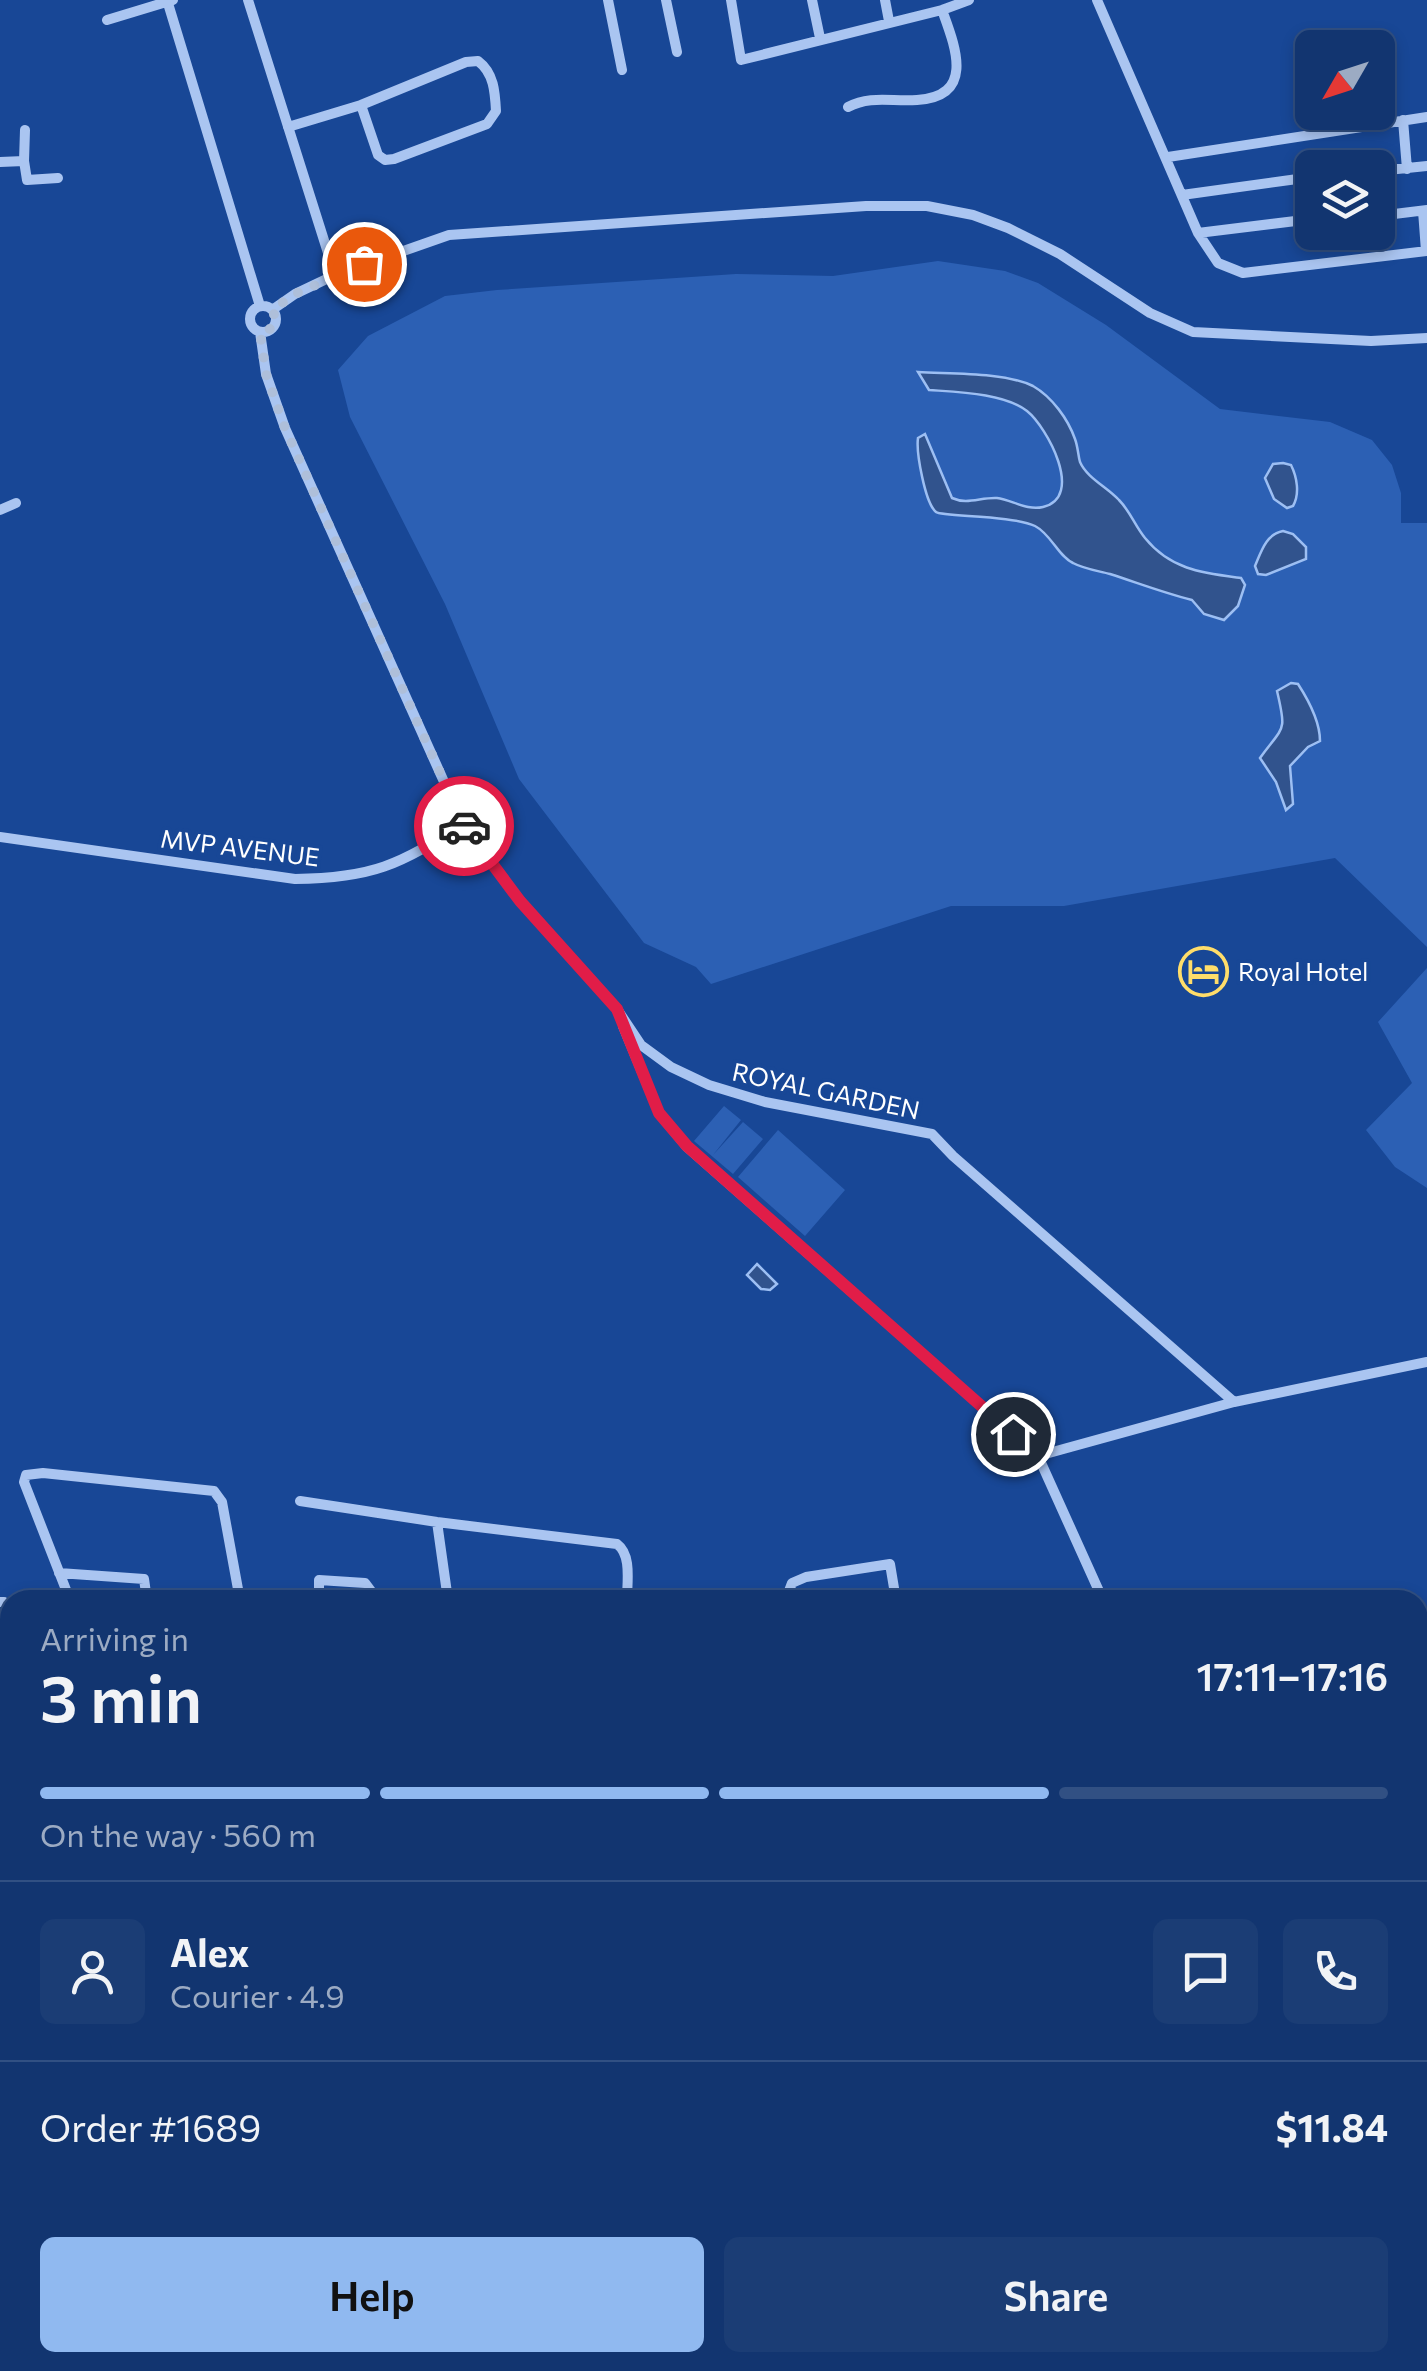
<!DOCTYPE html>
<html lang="en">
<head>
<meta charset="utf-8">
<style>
  :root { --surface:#123570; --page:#1b3d75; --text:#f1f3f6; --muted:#9cabc3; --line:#315083; --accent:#90b9f0 }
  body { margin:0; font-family:Commissioner,sans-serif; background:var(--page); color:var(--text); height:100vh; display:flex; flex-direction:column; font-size:38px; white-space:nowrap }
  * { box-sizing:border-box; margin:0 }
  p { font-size:32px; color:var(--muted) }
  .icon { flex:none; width:55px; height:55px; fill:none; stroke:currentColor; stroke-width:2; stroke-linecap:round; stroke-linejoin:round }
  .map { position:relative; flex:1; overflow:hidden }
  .drawer { position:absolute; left:0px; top:1590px; width:1428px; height:782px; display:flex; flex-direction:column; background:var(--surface); border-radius:30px 30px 0 0; box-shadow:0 5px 15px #0003,0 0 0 2px var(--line) }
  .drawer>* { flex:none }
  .needle { width:65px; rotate:231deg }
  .buttons { position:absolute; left:1295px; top:30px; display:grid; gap:20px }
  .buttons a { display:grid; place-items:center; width:100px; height:100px; border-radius:15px; background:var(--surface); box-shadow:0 5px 15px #0003,0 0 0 2px var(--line); font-size:50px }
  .pin { position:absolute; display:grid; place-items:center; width:85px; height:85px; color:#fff; margin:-42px; border:5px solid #fff; border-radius:50%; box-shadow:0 2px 10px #0007 }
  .courier { position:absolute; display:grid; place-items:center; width:100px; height:100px; margin:-50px; border:8px solid #e11d48; border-radius:50%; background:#fff; color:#222; box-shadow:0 2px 12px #0007 }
  .head em { font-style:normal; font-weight:600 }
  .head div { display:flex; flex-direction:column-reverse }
  .head { display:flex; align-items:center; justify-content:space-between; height:170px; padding:0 40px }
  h1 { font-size:65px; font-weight:600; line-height:75px }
  .bar { display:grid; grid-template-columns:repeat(4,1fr); gap:15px 10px; align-content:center; height:120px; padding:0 40px }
  .bar i { height:12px; border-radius:8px; background:var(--line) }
  .bar .selected { background:var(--accent) }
  .bar p { grid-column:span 4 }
  .line { display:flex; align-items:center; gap:25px; padding:0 40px; border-top:2px solid var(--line) }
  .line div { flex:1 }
  .round { display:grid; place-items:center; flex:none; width:105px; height:105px; border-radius:15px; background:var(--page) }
  .button { display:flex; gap:20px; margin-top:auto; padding:20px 40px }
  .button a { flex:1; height:115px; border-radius:15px; background:var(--accent); color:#111; font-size:40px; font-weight:600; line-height:115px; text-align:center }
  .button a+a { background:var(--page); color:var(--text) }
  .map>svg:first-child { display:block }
  .green { fill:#2c60b4 }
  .water { fill:#31538d; stroke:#9dbff3; stroke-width:2.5 }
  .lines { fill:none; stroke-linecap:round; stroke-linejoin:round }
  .minor { stroke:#aac5f1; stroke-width:10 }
  .done { stroke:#aebfda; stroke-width:10; stroke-dasharray:0 18 }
  .route { stroke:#e11d48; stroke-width:12 }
  .labels { text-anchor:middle; stroke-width:8; stroke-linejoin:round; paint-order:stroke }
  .street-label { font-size:25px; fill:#fff; stroke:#184796 }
  .poi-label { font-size:25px; fill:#fff; stroke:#184796; text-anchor:start }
</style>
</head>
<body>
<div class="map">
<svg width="1427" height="2371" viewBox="0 0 1427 2371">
  <rect width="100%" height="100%" fill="#184796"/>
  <path class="green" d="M938 261 1005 271 1038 283 1106 325 1220 409 1330 422 1372 440 1392 465 1401 493V523H1427V947L1335 858 1064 906H951L711 984 696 967 644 943 519 779 445 604 350 417 338 370 368 336 445 296 497 290 736 274 833 276Z
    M1427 968V1188L1395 1167 1366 1130 1412 1083 1378 1022Z
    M724 1106 741 1120 713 1155 743 1122 763 1139 733 1174 694 1141Z
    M778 1130 845 1190 805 1236 738 1177Z"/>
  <path class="water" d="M918 372C951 374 1004 372 1033 386 1052 397 1068 419 1075 439 1078 447 1078 455 1080 462 1087 478 1107 487 1119 500 1130 511 1135 526 1145 538 1171 570 1203 573 1241 578L1245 585 1238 606 1224 620 1204 614 1192 600C1164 593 1138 583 1110 574 1099 571 1084 569 1073 563 1058 556 1051 534 1035 526 1013 515 942 517 936 512 925 503 916 452 918 438L925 434 952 498C967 505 981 497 997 498 1012 500 1027 511 1043 507 1085 497 1047 427 1027 411 1004 393 957 392 929 390Z
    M1283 463 1291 465C1297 477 1300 494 1293 506L1287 508 1274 499 1265 478 1273 464Z
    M1283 531 1293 534 1306 547V559L1266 575 1258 574 1255 566C1261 552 1266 534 1283 531Z
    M1291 683 1298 684C1309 701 1320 721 1320 741L1308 747 1290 766 1293 804 1286 810 1276 782 1260 758C1284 725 1287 733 1277 691Z
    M757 1264 777 1284 770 1290 761 1289 747 1275Z"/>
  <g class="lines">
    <path class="minor" d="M167 0 260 306
      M248 0 335 275
      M608 0 622 70
      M666 0 677 52
      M731 0 741 60 942 10 969 0
      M812 0 820 38
      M885 0 889 21
      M1097 0 1198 233 1218 263 1243 273 1427 251
      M107 20 173 0
      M848 107C871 95 892 102 917 100 976 96 955 46 942 10
      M1403 120 1407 169
      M288 127 361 105 466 62 478 61C494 73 495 92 496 111L487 124 394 159 385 160 378 155 361 105
      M25 130 24 161 27 180 58 178
      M1168 157 1427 117
      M0 162 24 161
      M1378 171 1427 166
      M1182 195 1312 177
      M1423 211 1426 251
      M1378 216 1427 210
      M1198 233 1312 219
      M250 319a13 13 0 1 1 26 0a13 13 0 1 1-26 0Z
      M272 310 295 294 335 275 449 235 866 206H927L973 215 1008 228 1060 254 1150 313 1193 332 1371 341 1427 338
      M260 332 266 374 285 428 463 824 520 901 617 1009 641 1045 671 1067 709 1085 765 1102 932 1134 953 1156 1234 1402
      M0 510 16 503
      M0 837 295 879C373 878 399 865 463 824
      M623 1026 659 1113 687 1147 1038 1456 1103 1600
      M1038 1456 1234 1402 1427 1362
      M300 1501 437 1522 617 1544C632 1555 627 1582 627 1600
      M437 1522 448 1600
      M59 1573 144 1579 147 1600
      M70 1600 24 1482 26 1475 43 1473 214 1491 222 1502 240 1600
      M319 1600V1580L365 1583 371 1591 372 1600
      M790 1600 789 1591 792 1583 806 1577 890 1564 896 1600
      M0 1602H4
      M0 1669 10 1667
      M0 1816 10 1814
      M0 1935 10 1937
      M0 1995 2 1996
      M0 2141 10 2144
      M0 2213 10 2216
      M0 2294 10 2297
      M0 2354 10 2317
      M256 2362 287 2371
      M533 2362 568 2371
      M765 2362 796 2371
      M851 2362 858 2371
      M951 2362 958 2371
      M0 2368 12 2371
      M314 2371 316 2362
      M637 2371 639 2362
      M708 2371 710 2362
      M829 2371 832 2362"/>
  </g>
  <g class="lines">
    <path class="done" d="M364 264 295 294 272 310 276 319 273 328 260 332 266 374 285 428 464 826"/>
    <path class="route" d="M464 826 520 901 617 1009 659 1113 687 1146 1013 1434"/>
  </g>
  <defs>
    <symbol id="hotel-ring" viewBox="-11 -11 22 22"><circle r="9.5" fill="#184796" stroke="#ffdd6a" stroke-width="1.5"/><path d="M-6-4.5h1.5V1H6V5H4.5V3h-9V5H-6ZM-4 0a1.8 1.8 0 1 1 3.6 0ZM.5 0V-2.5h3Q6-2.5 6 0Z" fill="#ffdd6a"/></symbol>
  </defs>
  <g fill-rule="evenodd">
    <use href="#hotel-ring" x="1176" y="944" width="55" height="55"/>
  </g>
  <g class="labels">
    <g class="street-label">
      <text transform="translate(240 848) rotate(7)" y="9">MVP AVENUE</text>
      <text transform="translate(826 1091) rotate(12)" y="9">ROYAL GARDEN</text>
    </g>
    <g class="poi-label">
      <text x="1238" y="981">Royal Hotel</text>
    </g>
  </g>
</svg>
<div class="buttons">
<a><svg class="needle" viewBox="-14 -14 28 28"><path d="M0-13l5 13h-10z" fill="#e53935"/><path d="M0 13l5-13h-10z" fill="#9cabc3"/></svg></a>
<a><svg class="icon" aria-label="layers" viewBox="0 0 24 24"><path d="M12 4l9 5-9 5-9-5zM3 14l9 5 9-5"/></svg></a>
</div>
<div class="pin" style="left:364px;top:264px;background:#ea580c"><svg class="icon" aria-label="bag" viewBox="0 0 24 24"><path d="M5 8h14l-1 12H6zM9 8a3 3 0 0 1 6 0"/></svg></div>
<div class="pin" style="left:1013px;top:1434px;background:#1f2937"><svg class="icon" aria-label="home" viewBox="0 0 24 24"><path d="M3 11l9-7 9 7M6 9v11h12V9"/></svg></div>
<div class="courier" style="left:464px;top:826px"><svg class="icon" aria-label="car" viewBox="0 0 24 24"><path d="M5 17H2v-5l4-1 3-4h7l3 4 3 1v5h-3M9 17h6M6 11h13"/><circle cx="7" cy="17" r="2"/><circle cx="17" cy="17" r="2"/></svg></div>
<section class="drawer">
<div class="head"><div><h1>3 min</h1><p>Arriving in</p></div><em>17:11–17:16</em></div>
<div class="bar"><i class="selected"></i><i class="selected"></i><i class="selected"></i><i></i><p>On the way · 560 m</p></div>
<div class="line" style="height:180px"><a class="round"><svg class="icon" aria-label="person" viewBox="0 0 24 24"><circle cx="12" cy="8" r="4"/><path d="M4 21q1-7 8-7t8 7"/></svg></a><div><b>Alex</b><p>Courier · 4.9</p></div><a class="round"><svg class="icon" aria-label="chat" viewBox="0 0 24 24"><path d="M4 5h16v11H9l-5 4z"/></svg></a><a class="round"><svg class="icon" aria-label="phone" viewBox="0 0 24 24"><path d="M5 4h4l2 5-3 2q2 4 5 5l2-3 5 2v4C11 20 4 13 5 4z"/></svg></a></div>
<div class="line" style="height:130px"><div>Order #1689</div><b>$11.84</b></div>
<div class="button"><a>Help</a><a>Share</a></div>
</section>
</div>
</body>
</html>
